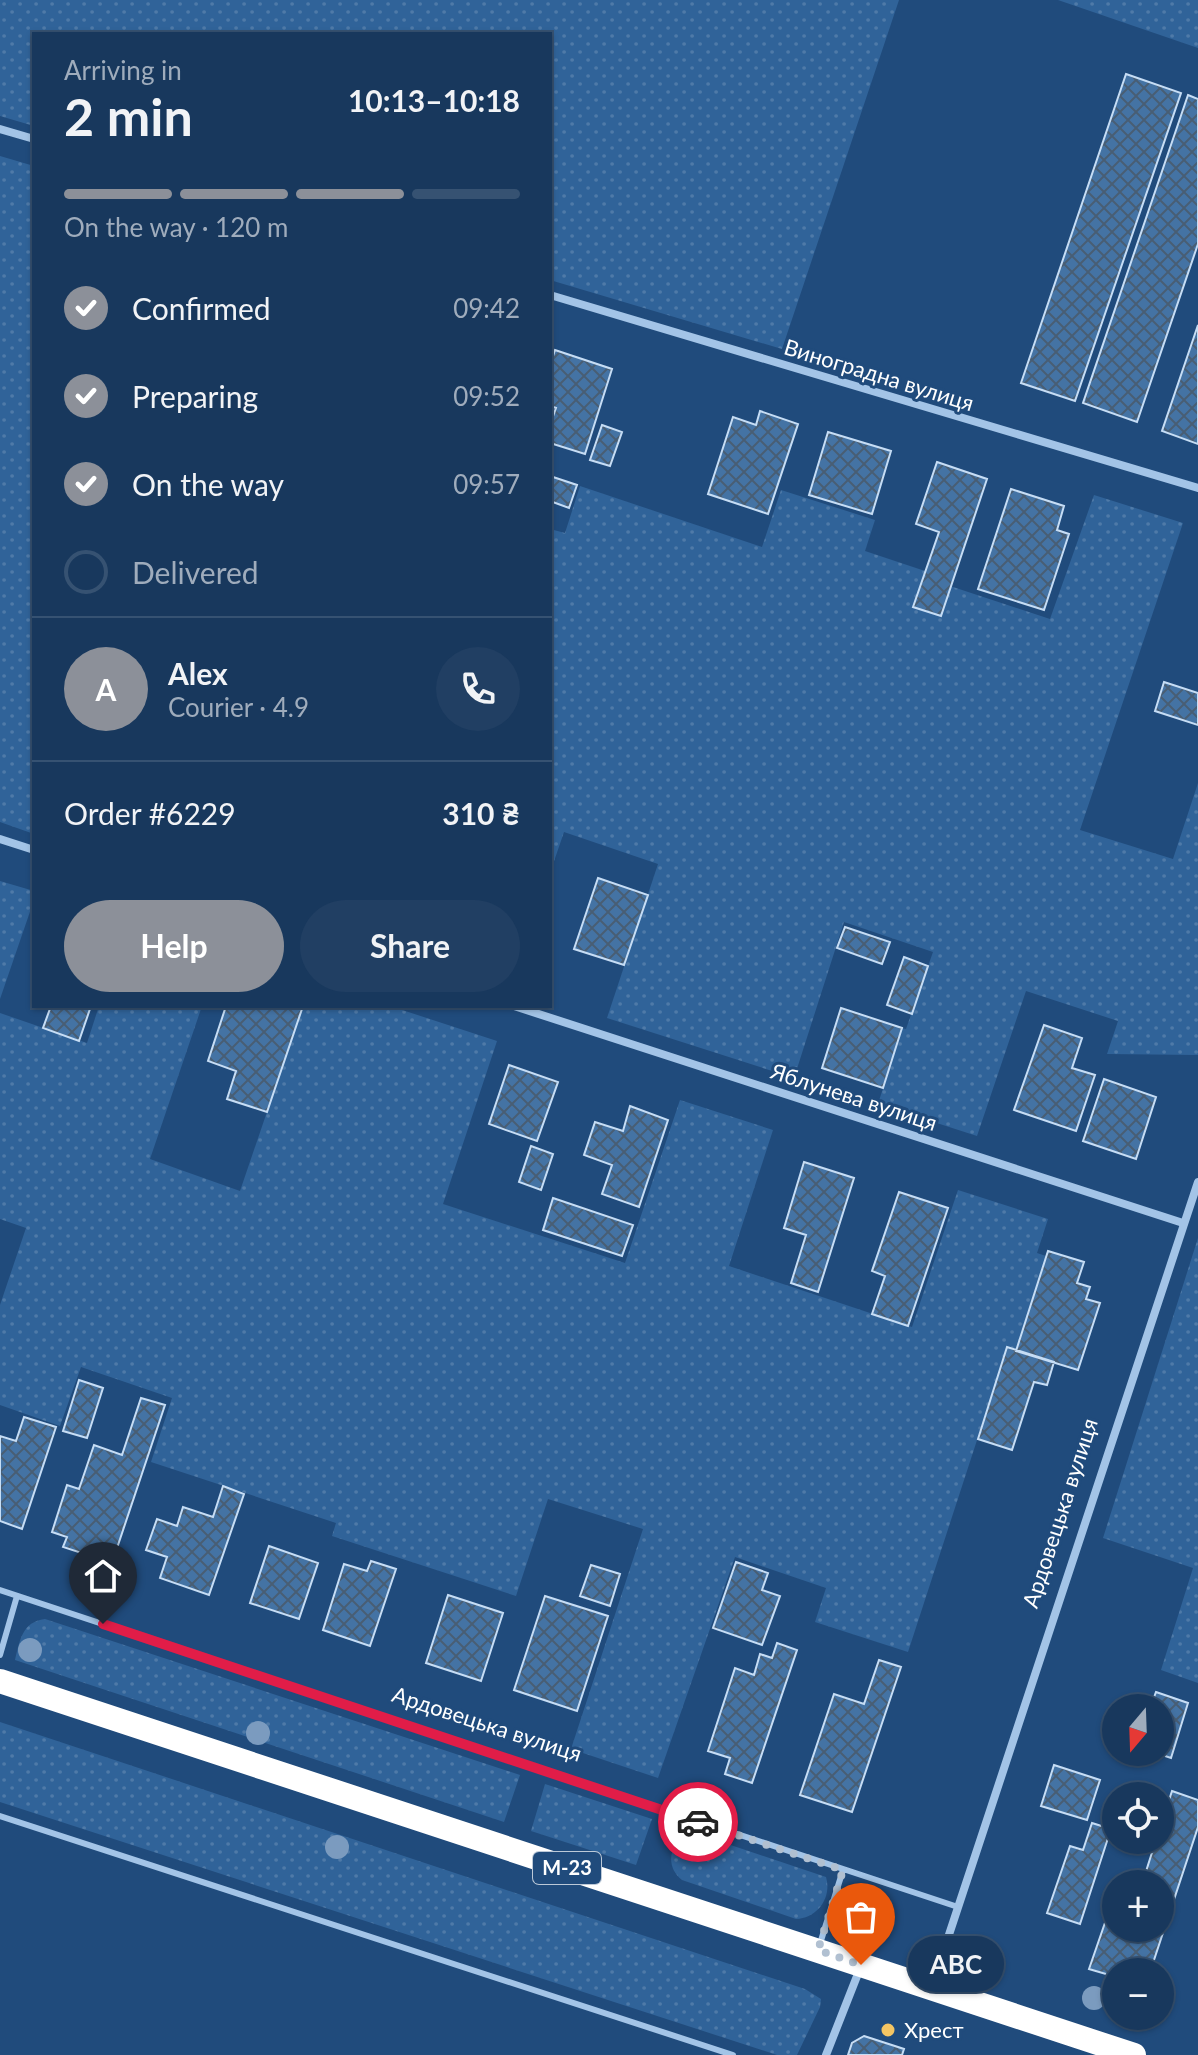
<!DOCTYPE html>
<html lang="en">
<head>
<meta charset="utf-8">
<style>
  :root { --surface:#18385d; --page:#213f63; --text:#f1f3f6; --muted:#9facbc; --line:#365272; --accent:#8c9099 }
  body { margin:0; font-family:Lato,sans-serif; background:var(--page); color:var(--text); height:100vh; display:flex; flex-direction:column; font-size:30px; white-space:nowrap }
  * { box-sizing:border-box; margin:0 }
  p { font-size:26px; color:var(--muted) }
  .icon { flex:none; width:44px; height:44px; fill:none; stroke:currentColor; stroke-width:2; stroke-linecap:round; stroke-linejoin:round }
  .map { position:relative; flex:1; overflow:hidden }
  .drawer { position:absolute; left:32px; top:32px; width:520px; height:976px; display:flex; flex-direction:column; background:var(--surface); border-radius:0px; box-shadow:0 2px 6px #0004,0 0 0 2px var(--line) }
  .drawer>* { flex:none }
  .needle { width:52px; rotate:199deg }
  .fabs { position:absolute; left:1102px; top:1694px; display:grid; gap:16px }
  .fabs a { display:grid; place-items:center; width:72px; height:72px; border-radius:50%; background:var(--surface); box-shadow:0 2px 6px #0004,0 0 0 2px var(--line); font-size:40px }
  .pin { position:absolute; display:grid; place-items:center; width:68px; height:68px; color:#fff; margin:-82px -34px; border-radius:50% 50% 50% 0; rotate:-45deg; box-shadow:0 0 8px #0007 }
  .pin .icon { rotate:45deg }
  .courier { position:absolute; display:grid; place-items:center; width:80px; height:80px; margin:-40px; border:6px solid #e11d48; border-radius:50%; background:#fff; color:#222; box-shadow:0 2px 10px #0007 }
  .bubble { position:absolute; height:56px; border-radius:28px; background:var(--surface); box-shadow:0 2px 6px #0004,0 0 0 2px var(--line); font-size:26px; font-weight:700; line-height:56px; text-align:center }
  .head em { font-style:normal; font-weight:700 }
  .head div { display:flex; flex-direction:column-reverse }
  .head { display:flex; align-items:center; justify-content:space-between; height:136px; padding:0 32px }
  h1 { font-size:52px; font-weight:700; line-height:60px }
  .bar { display:grid; grid-template-columns:repeat(4,1fr); gap:12px 8px; align-content:center; height:96px; padding:0 32px }
  .bar i { height:10px; border-radius:6px; background:var(--line) }
  .bar .on { background:var(--accent) }
  .bar p { grid-column:span 4 }
  .line { display:flex; align-items:center; gap:20px; padding:0 32px; border-top:2px solid var(--line) }
  .line div { flex:1 }
  .round { display:grid; place-items:center; flex:none; width:84px; height:84px; border-radius:42px; background:var(--page) }
  ol { padding:0 32px; list-style:none }
  li { display:flex; align-items:center; gap:24px; height:88px }
  li p { margin-inline-start:auto }
  li .icon { padding:8px; border-radius:50%; background:var(--accent); color:#fff; stroke-width:4 }
  li:last-child { color:var(--muted) }
  li i { width:44px; height:44px; border:4px solid var(--line); border-radius:50% }
  .primary-button { display:flex; gap:16px; margin-top:auto; padding:16px 32px }
  .primary-button a { flex:1; height:92px; border-radius:48px; background:var(--accent); color:#fff; font-size:32px; font-weight:700; line-height:92px; text-align:center }
  .primary-button a+a { background:var(--page); color:var(--text) }
  .map>svg:first-child { display:block }
  .grass { fill:url(#grass-dots) }
  .building { fill:url(#building-cross-hatch); stroke:#c6ddf5; stroke-width:2 }
  .lines { fill:none; stroke-linecap:round; stroke-linejoin:round }
  .lane { stroke:#a3c4e7; stroke-width:6 }
  .street { stroke:#a3c4e7; stroke-width:8 }
  .highway { stroke:#fff; stroke-width:24 }
  .tree { fill:#7b9bbf }
  .done { stroke:#b1c0d1; stroke-width:8; stroke-dasharray:0 14.4 }
  .route { stroke:#e11d48; stroke-width:10 }
  .poi-dot { fill:#f4c563; stroke:#204b7c; stroke-width:3 }
  .labels { text-anchor:middle; stroke-width:6; stroke-linejoin:round; paint-order:stroke }
  .shield { fill:#204b7c; stroke:#bcc9d8; stroke-width:2 }
  .shield-label { font-size:20px; font-weight:bold; fill:#fff }
  .street-label { font-size:22px; fill:#fff; stroke:#204b7c }
  .poi-label { font-size:22px; fill:#fff; stroke:#204b7c; text-anchor:start }
</style>
</head>
<body>
<div class="map">
<svg width="1198" height="2055" viewBox="0 0 1198 2055">
  <defs>
    <pattern id="grass-dots" width="8" height="8" patternUnits="userSpaceOnUse" patternTransform="scale(2)"><rect width="8" height="8" fill="#306399"/><path d="M2 2h.1M6 6h.1" fill="none" stroke="#4f7aa8" stroke-width="1.8" stroke-linecap="round"/></pattern>
    <pattern id="building-cross-hatch" width="8" height="8" patternUnits="userSpaceOnUse" patternTransform="scale(2)"><rect width="8" height="8" fill="#4473a4"/><path d="M0 0l8 8M0 8l8-8" fill="none" stroke="#485e74"/></pattern>
  </defs>
  <rect width="100%" height="100%" fill="#204b7c"/>
  <path class="grass" d="M0 0H899L782 349 550 280V34H34V126L0 116Z
    M1058 0H1198V48Z
    M0 156 34 166V834L0 822Z
    M580 486 762 547 781 490 875 520 865 551 925 571 914 606 950 586 1050 619 1094 495 1183 523 1080 830 1173 859 1198 783V1055L1107 1054 1118 1021 1026 991 977 1136 878 1104 902 1028 906 1029 933 952 844 922 794 1078 607 1018 658 864 564 832 550 873V529L565 533Z
    M0 881 34 891V900L0 999Z
    M99 1006H202L150 1159 240 1191 303 1006H390L497 1041 443 1204 625 1263 680 1100 773 1130 729 1266 912 1327 958 1190 1048 1219 1037 1253 1046 1256 1016 1350 1007 1348 908 1652 815 1622 826 1588 735 1557 658 1778 571 1749 643 1529 548 1499 516 1596 332 1536 336 1523 151 1462 172 1398 81 1367 60 1426 0 1405V1305L26 1228 0 1219V1013L87 1043Z
    M1198 1238V1683L1161 1670 1193 1568 1103 1538Z
    M45 1619 520 1775 504 1822 15 1660C20 1640 22 1622 45 1619Z
    M0 1722 805 1989 821 1999 820 2007 797 2055H777L0 1802Z
    M545 1784 652 1819 636 1865 531 1831Z
    M687 1833H695L826 1877C832 1897 818 1918 796 1919L682 1880C665 1867 669 1844 687 1833Z
    M857 1887 886 1897 892 1902 891 1917C875 1932 855 1932 846 1910L851 1892Z"/>
  <path class="building" d="M1126 74 1181 93 1075 401 1021 383Z
    M1188 95 1198 99V244L1137 422 1083 403Z
    M1198 325V444L1162 431Z
    M555 350 612 369 585 454 550 443V425L556 408 550 406V365Z
    M760 411 798 424 768 514 708 494 733 417 756 425Z
    M602 425 622 432 610 466 590 460Z
    M828 432 891 451 872 514 809 495Z
    M937 462 987 479 941 616 913 607 939 532 916 524Z
    M550 476 577 485 569 508 550 501Z
    M1011 489 1064 506 1057 530 1069 534 1044 610 978 589Z
    M1164 682 1198 693V725L1155 711Z
    M598 878 648 895 624 965 574 949Z
    M845 927 890 942 882 964 837 948Z
    M904 957 928 966 912 1014 887 1005Z
    M51 1006H91L79 1041 43 1028Z
    M226 1006H303L267 1112 227 1099 236 1071 208 1061Z
    M841 1008 902 1028 883 1088 822 1068Z
    M1044 1025 1082 1038 1072 1068 1095 1075 1076 1131 1014 1110Z
    M509 1065 558 1082 537 1141 489 1124Z
    M1104 1079 1156 1097 1136 1159 1083 1141Z
    M630 1106 668 1120 639 1207 602 1194 612 1165 584 1155 595 1122 623 1131Z
    M531 1146 553 1154 541 1190 519 1182Z
    M804 1162 854 1178 818 1292 791 1283 806 1235 784 1228Z
    M899 1192 948 1208 908 1326 872 1314 885 1276 872 1271Z
    M553 1198 633 1225 622 1256 543 1230Z
    M1048 1251 1084 1262 1077 1283 1090 1287 1086 1299 1100 1303 1078 1370 1016 1351Z
    M1007 1347 1054 1362 1047 1385 1034 1382 1012 1450 978 1439Z
    M79 1380 103 1388 87 1438 63 1431Z
    M141 1398 165 1405 112 1563 63 1547 67 1537 52 1532 67 1485 79 1489 94 1445 122 1455Z
    M24 1417 56 1427 22 1529 0 1521V1436L16 1441Z
    M223 1486 244 1494 209 1595 160 1578 167 1557 146 1550 157 1519 177 1526 183 1507 213 1517Z
    M269 1546 318 1563 299 1619 250 1603Z
    M371 1561 396 1569 370 1646 323 1630 344 1564 367 1571Z
    M736 1562 768 1573 762 1590 780 1596 762 1645 713 1628Z
    M591 1565 620 1574 610 1606 580 1596Z
    M448 1595 503 1613 481 1681 426 1663Z
    M545 1596 608 1616 577 1711 514 1690Z
    M777 1643 797 1650 752 1783 725 1774 730 1758 708 1751 735 1668 754 1675 760 1654 772 1658Z
    M879 1660 901 1667 852 1812 800 1795 834 1694 864 1704Z
    M1156 1692 1188 1703 1171 1758 1153 1752H1160V1708H1150Z
    M1054 1765 1100 1780 1087 1820 1041 1806Z
    M1172 1791 1198 1800V1827L1150 1972H1116V1977L1089 1969 1107 1917 1116 1920V1928H1160V1884H1142L1156 1840H1160V1828Z
    M1092 1823 1111 1829 1080 1924 1047 1913 1070 1846 1083 1850Z
    M864 2036 904 2049 902 2055H848L852 2043Z"/>
  <g class="lines">
    <path class="lane" d="M0 1590 958 1907
      M0 1655 17 1596
      M0 1816 733 2055
      M819 1947 843 1870"/>
    <path class="street" d="M0 129 34 139
      M550 295 1198 488
      M0 839 34 850
      M514 1006 1183 1223
      M932 1986 1198 1182
      M826 2055 861 1966"/>
    <path class="highway" d="M0 1681 1134 2055"/>
  </g>
  <g class="tree">
    <circle cx="30" cy="1650" r="12"/>
    <circle cx="258" cy="1733" r="12"/>
    <circle cx="337" cy="1847" r="12"/>
    <circle cx="1094" cy="1998" r="12"/>
  </g>
  <g class="lines">
    <path class="done" d="M698 1822 843 1870 818 1950 861 1965"/>
    <path class="route" d="M103 1624 698 1822"/>
  </g>
  <circle class="poi-dot" cx="888" cy="2030" r="8"/>
  <g class="labels">
    <rect class="shield" x="533" y="1852" width="68" height="32" rx="6"/>
    <g class="shield-label">
      <text x="567" y="1875">М-23</text>
    </g>
    <g class="street-label">
      <text transform="translate(879 375) rotate(17)" y="8">Виноградна вулиця</text>
      <text transform="translate(854 1097) rotate(18)" y="8">Яблунева вулиця</text>
      <text transform="translate(1060 1513) rotate(-72)" y="8">Ардовецька вулиця</text>
      <text transform="translate(487 1724) rotate(18)" y="8">Ардовецька вулиця</text>
    </g>
    <g class="poi-label">
      <text x="904" y="2038">Хрест</text>
    </g>
  </g>
</svg>
<div class="fabs">
<a><svg class="needle" viewBox="-14 -14 28 28"><path d="M0-13l5 13h-10z" fill="#e53935"/><path d="M0 13l5-13h-10z" fill="#9facbc"/></svg></a>
<a><svg class="icon" aria-label="locate" viewBox="0 0 24 24"><circle cx="12" cy="12" r="6"/><path d="M12 2v4M12 18v4M2 12h4M18 12h4"/></svg></a>
<a>+</a>
<a>−</a>
</div>
<div class="pin" style="left:861px;top:1965px;background:#ea580c"><svg class="icon" aria-label="bag" viewBox="0 0 24 24"><path d="M5 8h14l-1 12H6zM9 8a3 3 0 0 1 6 0"/></svg></div>
<div class="pin" style="left:103px;top:1624px;background:#1f2937"><svg class="icon" aria-label="home" viewBox="0 0 24 24"><path d="M3 11l9-7 9 7M6 9v11h12V9"/></svg></div>
<div class="courier" style="left:698px;top:1822px"><svg class="icon" aria-label="car" viewBox="0 0 24 24"><path d="M5 17H2v-5l4-1 3-4h7l3 4 3 1v5h-3M9 17h6M6 11h13"/><circle cx="7" cy="17" r="2"/><circle cx="17" cy="17" r="2"/></svg></div>
<div class="bubble" style="left:908px;top:1936px;width:96px">ABC</div>
<section class="drawer">
<div class="head"><div><h1>2 min</h1><p>Arriving in</p></div><em>10:13–10:18</em></div>
<div class="bar"><i class="on"></i><i class="on"></i><i class="on"></i><i></i><p>On the way · 120 m</p></div>
<ol>
<li><svg class="icon" aria-label="check" viewBox="0 0 24 24"><path d="M5 12l5 5 9-10"/></svg>Confirmed<p>09:42</p></li>
<li><svg class="icon" aria-label="check" viewBox="0 0 24 24"><path d="M5 12l5 5 9-10"/></svg>Preparing<p>09:52</p></li>
<li><svg class="icon" aria-label="check" viewBox="0 0 24 24"><path d="M5 12l5 5 9-10"/></svg>On the way<p>09:57</p></li>
<li><i></i>Delivered</li>
</ol>
<div class="line" style="height:144px"><b class="round" style="background:var(--accent);color:#fff">A</b><div><b>Alex</b><p>Courier · 4.9</p></div><a class="round"><svg class="icon" aria-label="phone" viewBox="0 0 24 24"><path d="M5 4h4l2 5-3 2q2 4 5 5l2-3 5 2v4C11 20 4 13 5 4z"/></svg></a></div>
<div class="line" style="height:104px"><div>Order #6229</div><b>310 ₴</b></div>
<div class="primary-button"><a>Help</a><a>Share</a></div>
</section>
</div>
</body>
</html>
